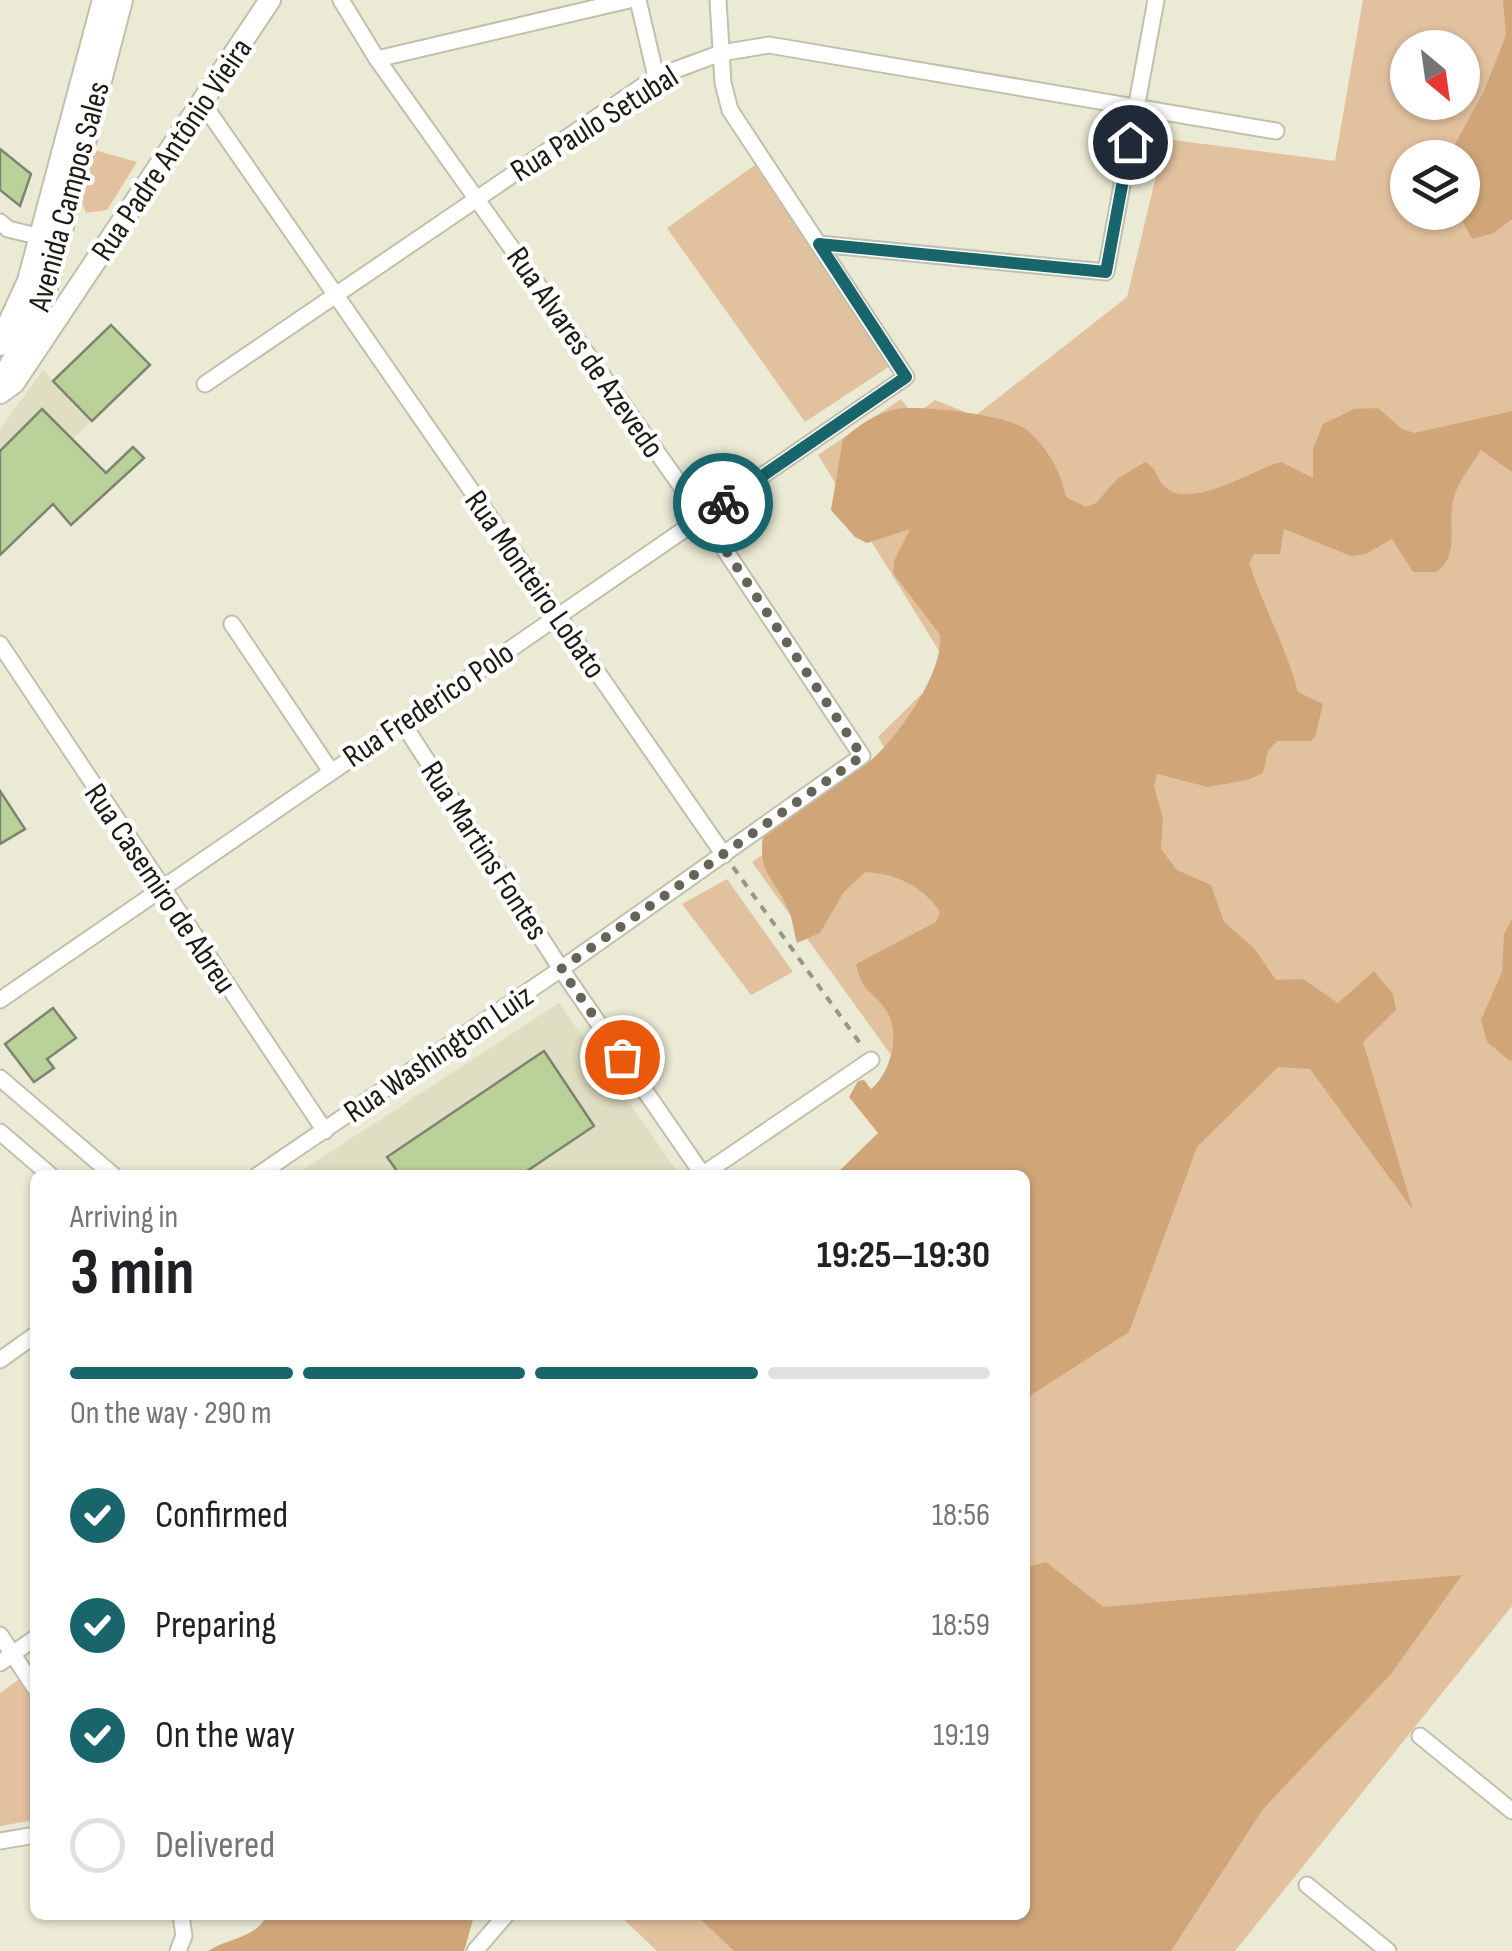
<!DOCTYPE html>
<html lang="en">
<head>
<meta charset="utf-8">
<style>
  :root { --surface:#fff; --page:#f2f2f2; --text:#202124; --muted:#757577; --line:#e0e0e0; --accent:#18656c }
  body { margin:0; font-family:"Sofia Sans Condensed",sans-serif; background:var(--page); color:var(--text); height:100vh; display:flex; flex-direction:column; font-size:38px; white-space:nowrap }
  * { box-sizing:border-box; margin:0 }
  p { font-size:32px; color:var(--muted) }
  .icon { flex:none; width:55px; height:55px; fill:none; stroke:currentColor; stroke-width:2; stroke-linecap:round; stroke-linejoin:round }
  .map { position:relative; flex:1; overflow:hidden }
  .sheet { position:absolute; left:30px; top:1170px; width:1000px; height:750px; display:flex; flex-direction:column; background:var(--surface); border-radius:15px; box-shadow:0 2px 8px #0004 }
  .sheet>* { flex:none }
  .needle { width:65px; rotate:151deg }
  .fabs { position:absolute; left:1390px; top:30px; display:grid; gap:20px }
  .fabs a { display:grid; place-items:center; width:90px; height:90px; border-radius:50%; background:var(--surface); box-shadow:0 2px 8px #0004; font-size:50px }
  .pin { position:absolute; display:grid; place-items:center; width:85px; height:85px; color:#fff; margin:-42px; border:5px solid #fff; border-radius:50%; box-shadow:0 2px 10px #0007 }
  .courier { position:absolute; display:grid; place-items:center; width:100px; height:100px; margin:-50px; border:8px solid #18656c; border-radius:50%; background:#fff; color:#222; box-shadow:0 2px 12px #0007 }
  .headline em { font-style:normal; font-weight:700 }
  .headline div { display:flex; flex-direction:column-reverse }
  .headline { display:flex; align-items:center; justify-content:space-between; height:170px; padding:0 40px }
  h1 { font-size:65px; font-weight:700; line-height:75px }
  .bar { display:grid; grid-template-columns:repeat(4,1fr); gap:15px 10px; align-content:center; height:120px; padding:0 40px }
  .bar i { height:12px; border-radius:8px; background:var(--line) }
  .bar .active { background:var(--accent) }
  .bar p { grid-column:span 4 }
  ol { padding:0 40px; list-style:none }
  li { display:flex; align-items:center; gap:30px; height:110px }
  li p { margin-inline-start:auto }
  li .icon { padding:10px; border-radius:50%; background:var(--accent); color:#fff; stroke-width:4 }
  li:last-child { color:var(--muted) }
  li i { width:55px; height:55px; border:5px solid var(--line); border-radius:50% }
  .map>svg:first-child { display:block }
  .built { fill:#dfdec2 }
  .green { fill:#e2c19f; fill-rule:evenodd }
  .forest { fill:#d0a679 }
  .building { fill:#bbd19a; stroke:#7c8472; stroke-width:2.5 }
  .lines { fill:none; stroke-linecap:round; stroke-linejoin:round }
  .street-casing { stroke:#c0c0ac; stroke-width:19 }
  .secondary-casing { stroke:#c0c0ac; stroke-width:24 }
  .primary-casing { stroke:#c0c0ac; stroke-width:26 }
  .path { stroke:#979687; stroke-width:4; stroke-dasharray:8 8; stroke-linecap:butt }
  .street { stroke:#fff; stroke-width:15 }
  .secondary { stroke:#fff; stroke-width:20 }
  .primary { stroke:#fff; stroke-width:22 }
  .done { stroke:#646458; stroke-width:10; stroke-dasharray:0 18 }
  .route { stroke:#18656c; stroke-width:12 }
  .labels { text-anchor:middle; stroke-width:9; stroke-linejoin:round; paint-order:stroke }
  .street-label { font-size:32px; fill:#1c1c14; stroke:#fff }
</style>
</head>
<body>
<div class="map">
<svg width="1512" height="1951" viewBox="0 0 1512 1951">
  <rect width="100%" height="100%" fill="#ebead5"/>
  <path class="built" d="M43 370 92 421 0 506V429Z
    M559 1003 677 1171 672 1175H295Z"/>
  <path class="green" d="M1363 0H1512V1606L1235 1951H657L619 1915H1025V1175L878 1133 891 1055 752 862 872 778 903 779 878 737 949 667 818 455 901 399 914 416 935 400 975 416 1127 297 1165 139 1335 161ZM1408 48H1462V102H1408ZM1408 158H1462V212H1408Z
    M94 150 137 162 107 210 86 213 78 193Z
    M759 162 893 364 805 422 667 228Z
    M727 879 793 972 751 995 682 904Z
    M21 1678 35 1705V1820L0 1826V1693Z"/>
  <path class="forest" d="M1503 0H1512V219L1494 233 1472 239 1458 213 1462 212V158L1448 157 1484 91 1506 35Z
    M1378 408 1402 429 1415 433 1512 411V472L1481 450C1472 464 1461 478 1455 494 1445 520 1462 553 1437 572H1413L1392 539 1366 554 1351 556 1284 529 1280 554H1254L1249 563C1264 608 1286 647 1298 692L1323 704 1315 737 1311 741H1277L1268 751 1263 773 1247 780 1208 787 1157 774 1154 786 1163 818 1161 849 1177 870 1211 885 1224 922 1254 948 1276 980 1303 979 1338 1003 1374 971 1393 994 1396 1010 1363 1042 1413 1210 1310 1069 1278 1067 1197 1147 1129 1332 1025 1399V1175H835L878 1133 849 1097 858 1081 864 1080 871 1089C891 1073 902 1031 885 1009 870 988 862 993 856 964L936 922 940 912C922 885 896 874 865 872L844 892 820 933 797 943C794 933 793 921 789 911 774 875 756 875 764 830 783 814 803 792 824 779 838 771 855 773 868 763 897 739 944 673 940 635L893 573 894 561 910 529 867 543 855 537 831 510 843 439C859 425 876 413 897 409 921 405 1009 415 1027 430 1047 447 1061 472 1066 497L1086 507 1096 503 1117 479 1145 462C1158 469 1156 478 1165 487 1190 511 1254 469 1281 462L1313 478V449L1323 424 1354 409Z
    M1512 919V1060L1510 1061 1487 1042 1481 1020 1502 972 1504 934Z
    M1046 1562 1103 1607 1462 1575 1391 1674 1263 1809 1171 1951H734L696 1915H1025V1568Z
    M267 1915H474V1916L464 1951H208C228 1938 257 1938 267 1915Z"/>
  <path class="building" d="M0 149 31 174 20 206 0 190Z
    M111 325 150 365 92 421 53 381Z
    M42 409 106 473 133 447 144 458 71 525 53 504 0 555V451Z
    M0 791 25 829 0 844Z
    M53 1008 76 1038 47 1059 54 1068 34 1082 5 1044Z
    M544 1051 594 1126 521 1175H400L387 1157Z"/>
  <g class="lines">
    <defs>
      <path id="street" d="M638 0 656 77
        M377 59 629 0
        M204 105 724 855
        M0 222 8 229 41 237
        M819 244 1106 272 1156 0
        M205 384 656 77 721 53 769 45 1276 131
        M232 624 330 770
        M0 644 325 1131
        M402 722 561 969 703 1175
        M0 1000 906 377 730 110 723 83 718 0
        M0 1078 113 1175
        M0 1132 50 1175
        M258 1175 561 969 862 756 703 517 377 59 341 0
        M702 1175 871 1060
        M0 1360 35 1335
        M0 1635 35 1688
        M0 1663 35 1638
        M1420 1736 1512 1811
        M0 1841 35 1835
        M1307 1885 1388 1951
        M178 1951 184 1936 181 1915
        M475 1951 506 1915"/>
      <path id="secondary" d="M0 393 14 383 270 0"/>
      <path id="primary" d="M0 344 29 281 104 0
        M0 385 33 325 47 284 121 0"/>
    </defs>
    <use href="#street" class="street-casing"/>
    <use href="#secondary" class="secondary-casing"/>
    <use href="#primary" class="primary-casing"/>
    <path class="path" d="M733 867 862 1046"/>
    <use href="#street" class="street"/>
    <use href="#secondary" class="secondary"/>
    <use href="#primary" class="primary"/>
  </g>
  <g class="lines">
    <path class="done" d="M622 1057 561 969 862 756 703 516 723 503"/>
    <path class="route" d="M723 503 906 377 819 244 1106 272 1130 142"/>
  </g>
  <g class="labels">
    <g class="street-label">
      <text transform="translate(594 123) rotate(-32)" y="11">Rua Paulo Setubal</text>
      <text transform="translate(171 149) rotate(-56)" y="11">Rua Padre Antônio Vieira</text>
      <text transform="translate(68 196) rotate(-75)" y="11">Avenida Campos Sales</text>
      <text transform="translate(586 352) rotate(55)" y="11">Rua Alvares de Azevedo</text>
      <text transform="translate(536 584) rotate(55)" y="11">Rua Monteiro Lobato</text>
      <text transform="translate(428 704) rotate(-34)" y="11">Rua Frederico Polo</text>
      <text transform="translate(485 850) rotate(57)" y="11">Rua Martins Fontes</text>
      <text transform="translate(161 888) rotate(56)" y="11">Rua Casemiro de Abreu</text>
      <text transform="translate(438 1053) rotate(-34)" y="11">Rua Washington Luiz</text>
    </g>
  </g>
</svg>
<div class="fabs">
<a><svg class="needle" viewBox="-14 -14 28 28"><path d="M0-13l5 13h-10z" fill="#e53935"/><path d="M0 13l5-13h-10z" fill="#757577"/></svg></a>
<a><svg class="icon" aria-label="layers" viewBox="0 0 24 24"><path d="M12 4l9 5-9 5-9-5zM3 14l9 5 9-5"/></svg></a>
</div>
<div class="pin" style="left:622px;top:1057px;background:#ea580c"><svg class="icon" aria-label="bag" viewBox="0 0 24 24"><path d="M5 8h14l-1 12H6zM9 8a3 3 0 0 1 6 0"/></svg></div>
<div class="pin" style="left:1130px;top:142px;background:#1f2937"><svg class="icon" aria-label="home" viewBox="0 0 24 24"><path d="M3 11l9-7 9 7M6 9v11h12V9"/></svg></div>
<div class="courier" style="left:723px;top:503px"><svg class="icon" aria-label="bike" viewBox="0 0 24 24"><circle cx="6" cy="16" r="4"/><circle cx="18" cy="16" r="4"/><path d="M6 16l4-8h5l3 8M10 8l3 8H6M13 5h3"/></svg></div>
<section class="sheet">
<div class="headline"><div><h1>3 min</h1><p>Arriving in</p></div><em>19:25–19:30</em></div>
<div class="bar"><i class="active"></i><i class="active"></i><i class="active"></i><i></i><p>On the way · 290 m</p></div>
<ol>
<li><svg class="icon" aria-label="check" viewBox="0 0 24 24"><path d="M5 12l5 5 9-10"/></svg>Confirmed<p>18:56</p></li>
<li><svg class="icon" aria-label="check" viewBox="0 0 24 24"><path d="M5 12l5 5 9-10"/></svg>Preparing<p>18:59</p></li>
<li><svg class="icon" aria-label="check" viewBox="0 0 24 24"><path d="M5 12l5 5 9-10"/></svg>On the way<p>19:19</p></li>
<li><i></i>Delivered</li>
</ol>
</section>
</div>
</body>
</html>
